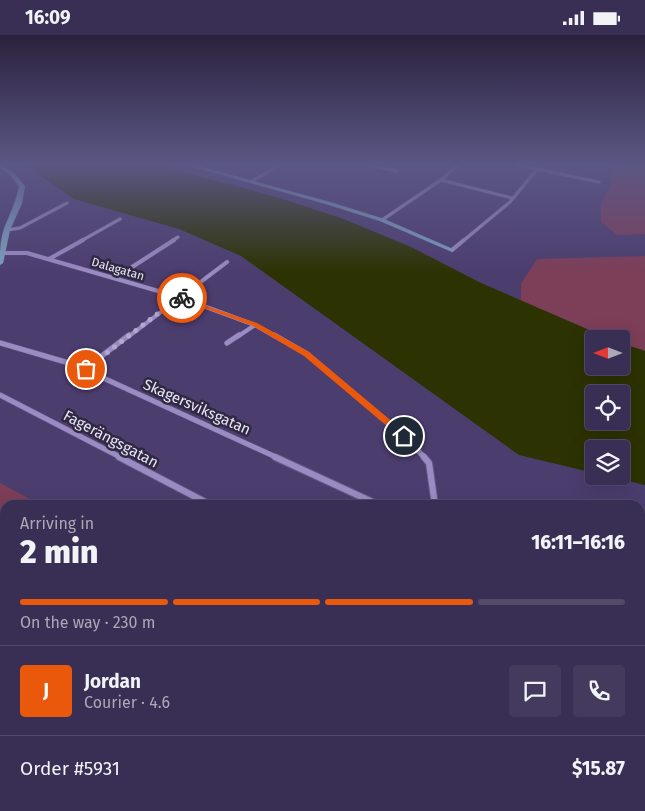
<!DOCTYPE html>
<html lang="en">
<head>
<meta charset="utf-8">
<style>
  :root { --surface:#392e53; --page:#443a5d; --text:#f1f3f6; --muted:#aba8b8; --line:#534a6a; --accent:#ea580c }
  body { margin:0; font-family:"Fira Sans",sans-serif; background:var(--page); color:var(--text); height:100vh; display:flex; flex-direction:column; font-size:19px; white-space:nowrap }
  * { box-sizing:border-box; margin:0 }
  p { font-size:16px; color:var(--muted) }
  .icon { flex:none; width:28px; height:28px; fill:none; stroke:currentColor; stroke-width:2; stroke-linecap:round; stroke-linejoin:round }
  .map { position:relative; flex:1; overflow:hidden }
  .sheet { position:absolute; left:0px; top:465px; width:645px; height:311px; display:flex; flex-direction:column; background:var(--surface); border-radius:15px 15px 0 0; box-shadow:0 5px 20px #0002,0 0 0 1px var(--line) }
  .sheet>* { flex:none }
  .needle { width:32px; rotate:270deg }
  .tools { position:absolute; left:585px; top:295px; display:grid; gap:10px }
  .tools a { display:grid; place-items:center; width:45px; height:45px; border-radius:5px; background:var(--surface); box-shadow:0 5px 20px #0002,0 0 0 1px var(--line); font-size:25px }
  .pin { position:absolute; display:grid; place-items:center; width:42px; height:42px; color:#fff; margin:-21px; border:2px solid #fff; border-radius:50%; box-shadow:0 1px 5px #0007 }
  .courier { position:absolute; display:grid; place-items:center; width:50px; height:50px; margin:-25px; border:4px solid #ea580c; border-radius:50%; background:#fff; color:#222; box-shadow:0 1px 6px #0007 }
  .summary em { font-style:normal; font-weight:800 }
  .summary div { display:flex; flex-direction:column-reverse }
  .summary { display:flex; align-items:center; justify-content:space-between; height:85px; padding:0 20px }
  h1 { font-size:32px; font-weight:800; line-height:38px }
  .bar { display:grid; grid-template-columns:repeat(4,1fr); gap:8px 5px; align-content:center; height:60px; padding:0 20px }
  .bar i { height:6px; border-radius:4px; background:var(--line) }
  .bar .current { background:var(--accent) }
  .bar p { grid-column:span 4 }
  .line { display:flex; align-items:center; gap:12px; padding:0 20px; border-top:1px solid var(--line) }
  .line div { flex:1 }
  .round { display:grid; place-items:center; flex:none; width:52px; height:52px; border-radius:5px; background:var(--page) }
  .status { display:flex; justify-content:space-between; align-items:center; height:35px; padding:0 25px; background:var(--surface); direction:ltr }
  .status svg { height:14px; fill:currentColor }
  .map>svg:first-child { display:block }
  .green { fill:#7d3e57 }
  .water { fill:#2c3201; fill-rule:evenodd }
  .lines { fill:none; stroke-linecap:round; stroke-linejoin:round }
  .street-far3-casing { stroke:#655982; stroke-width:4 }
  .street-far2-casing { stroke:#655982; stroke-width:4.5 }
  .street-far1-casing { stroke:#655982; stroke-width:6 }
  .street-casing { stroke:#655982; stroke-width:8 }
  .secondary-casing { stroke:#655982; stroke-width:1 }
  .street-far3 { stroke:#9a8bc3; stroke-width:3 }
  .street-far2 { stroke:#9a8bc3; stroke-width:4 }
  .street-far1 { stroke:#9a8bc3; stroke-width:5 }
  .street { stroke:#9a8bc3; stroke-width:6 }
  .secondary { fill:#7da1bf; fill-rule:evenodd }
  .route { fill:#ea580c }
  .done { stroke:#b2aacb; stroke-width:5; stroke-dasharray:0 9 }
  .labels { text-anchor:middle; stroke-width:5; stroke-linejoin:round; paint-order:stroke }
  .far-street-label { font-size:12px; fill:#e9e4fc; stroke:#302940 }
  .street-label { font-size:15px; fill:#e9e4fc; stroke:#302940 }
</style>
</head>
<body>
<div class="status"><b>16:09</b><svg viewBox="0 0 49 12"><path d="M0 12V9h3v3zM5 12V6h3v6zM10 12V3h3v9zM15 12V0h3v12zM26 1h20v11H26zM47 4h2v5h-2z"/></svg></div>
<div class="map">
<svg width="645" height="776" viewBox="0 0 645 776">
  <rect width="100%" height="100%" fill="#4c3d6f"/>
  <path class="green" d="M613 130H645V199L617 200 601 187V169L610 150Z
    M645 221V316L621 308V304L608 303 521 266V249L537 224Z
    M0 448 41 470H5V488L0 486Z
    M640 486 645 488V776H602L594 771H640Z
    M5 578V771H216L213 776H0V579Z"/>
  <path class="water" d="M25 130H159L283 164 341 183 411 212 481 248 610 304H594V331H621V308L645 316V450L607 441H621V414H594V438L519 420 241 221 179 194 74 164ZM594 359H621V386H594Z"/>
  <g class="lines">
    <defs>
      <path id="street-far3" d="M368 130 397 136
        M518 130 599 147
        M441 145 512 163
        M252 146 280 130
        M382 185 441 145 458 130
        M7 195 20 193 67 168
        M81 206 120 184
        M172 206 178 202
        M463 206 510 167 537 134"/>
      <path id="street-far2" d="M452 215 464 205
        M0 218H27L179 262 255 290 276 302
        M49 224 83 205
        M115 243 174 205
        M128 302 227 227
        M237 302 255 290"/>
      <path id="street-far1" d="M274 300 307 319 404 401 425 423
        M0 308 86 333 101 342 278 423
        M227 308 239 300
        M86 333 129 300
        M0 360 122 423"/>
      <path id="street" d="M119 422 211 470
        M275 422 379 470
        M424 422 429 428 435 470"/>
      <path id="secondary" d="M0 130 14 138 25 151 22 168 10 195 3 228 0 230C0 218 0 205 4 194 10 178 16 168 19 151L10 140 0 133Z
        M186 130H195L330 167 384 184 455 215 450 216 380 186 326 169Z
        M0 517 5 518V530L0 529Z
        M330 771H348L347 776H329Z
        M433 771H457L459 776H435Z"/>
    </defs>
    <use href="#street-far3" class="street-far3-casing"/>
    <use href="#street-far2" class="street-far2-casing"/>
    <use href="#street-far1" class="street-far1-casing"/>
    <use href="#street" class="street-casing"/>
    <use href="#secondary" class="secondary-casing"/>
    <use href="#street-far3" class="street-far3"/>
    <use href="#street-far2" class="street-far2"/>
    <use href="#street-far1" class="street-far1"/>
    <use href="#street" class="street"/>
    <use href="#secondary" class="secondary"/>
  </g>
  <linearGradient id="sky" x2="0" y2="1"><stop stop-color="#2a223d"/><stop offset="0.54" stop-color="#5b5785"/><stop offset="1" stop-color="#5b5785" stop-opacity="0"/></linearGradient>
  <rect width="645" height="239" fill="url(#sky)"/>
  <path class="route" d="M180 262 257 288 309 317 407 399V403H401L304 321 253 291 180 264Z"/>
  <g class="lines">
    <path class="done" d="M86 334 179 262 182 263"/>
  </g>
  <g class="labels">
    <g class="far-street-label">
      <text transform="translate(118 234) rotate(16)" y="4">Dalagatan</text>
    </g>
    <g class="street-label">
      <text transform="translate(197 372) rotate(24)" y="5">Skagersviksgatan</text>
      <text transform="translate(111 404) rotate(28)" y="5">Fagerängsgatan</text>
    </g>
  </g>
</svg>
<div class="tools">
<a><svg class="needle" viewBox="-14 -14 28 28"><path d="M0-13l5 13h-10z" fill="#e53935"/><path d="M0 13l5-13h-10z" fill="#aba8b8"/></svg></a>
<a><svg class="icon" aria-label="locate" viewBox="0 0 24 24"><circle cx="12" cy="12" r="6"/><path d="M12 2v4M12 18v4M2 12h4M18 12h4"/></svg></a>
<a><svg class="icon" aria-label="layers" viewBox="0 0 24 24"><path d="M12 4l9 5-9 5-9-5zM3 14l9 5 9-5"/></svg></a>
</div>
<div class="pin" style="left:86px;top:334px;background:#ea580c"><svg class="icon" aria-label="bag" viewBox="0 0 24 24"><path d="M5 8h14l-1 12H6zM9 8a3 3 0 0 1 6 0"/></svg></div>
<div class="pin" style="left:404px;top:401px;background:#1f2937"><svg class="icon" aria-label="home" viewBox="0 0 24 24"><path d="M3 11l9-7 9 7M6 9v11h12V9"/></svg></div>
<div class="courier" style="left:182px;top:263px"><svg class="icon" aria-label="bike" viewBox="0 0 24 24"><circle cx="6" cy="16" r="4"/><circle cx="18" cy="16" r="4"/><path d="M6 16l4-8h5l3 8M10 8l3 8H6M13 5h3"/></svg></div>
<section class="sheet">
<div class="summary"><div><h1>2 min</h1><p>Arriving in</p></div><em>16:11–16:16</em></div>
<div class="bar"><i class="current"></i><i class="current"></i><i class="current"></i><i></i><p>On the way · 230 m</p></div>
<div class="line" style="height:90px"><b class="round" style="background:var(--accent);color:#fff">J</b><div><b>Jordan</b><p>Courier · 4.6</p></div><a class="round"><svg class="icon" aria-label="chat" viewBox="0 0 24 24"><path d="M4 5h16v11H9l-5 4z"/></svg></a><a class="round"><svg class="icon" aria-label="phone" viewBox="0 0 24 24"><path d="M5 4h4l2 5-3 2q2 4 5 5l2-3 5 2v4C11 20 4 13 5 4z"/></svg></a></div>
<div class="line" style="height:65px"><div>Order #5931</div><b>$15.87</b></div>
</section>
</div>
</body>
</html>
